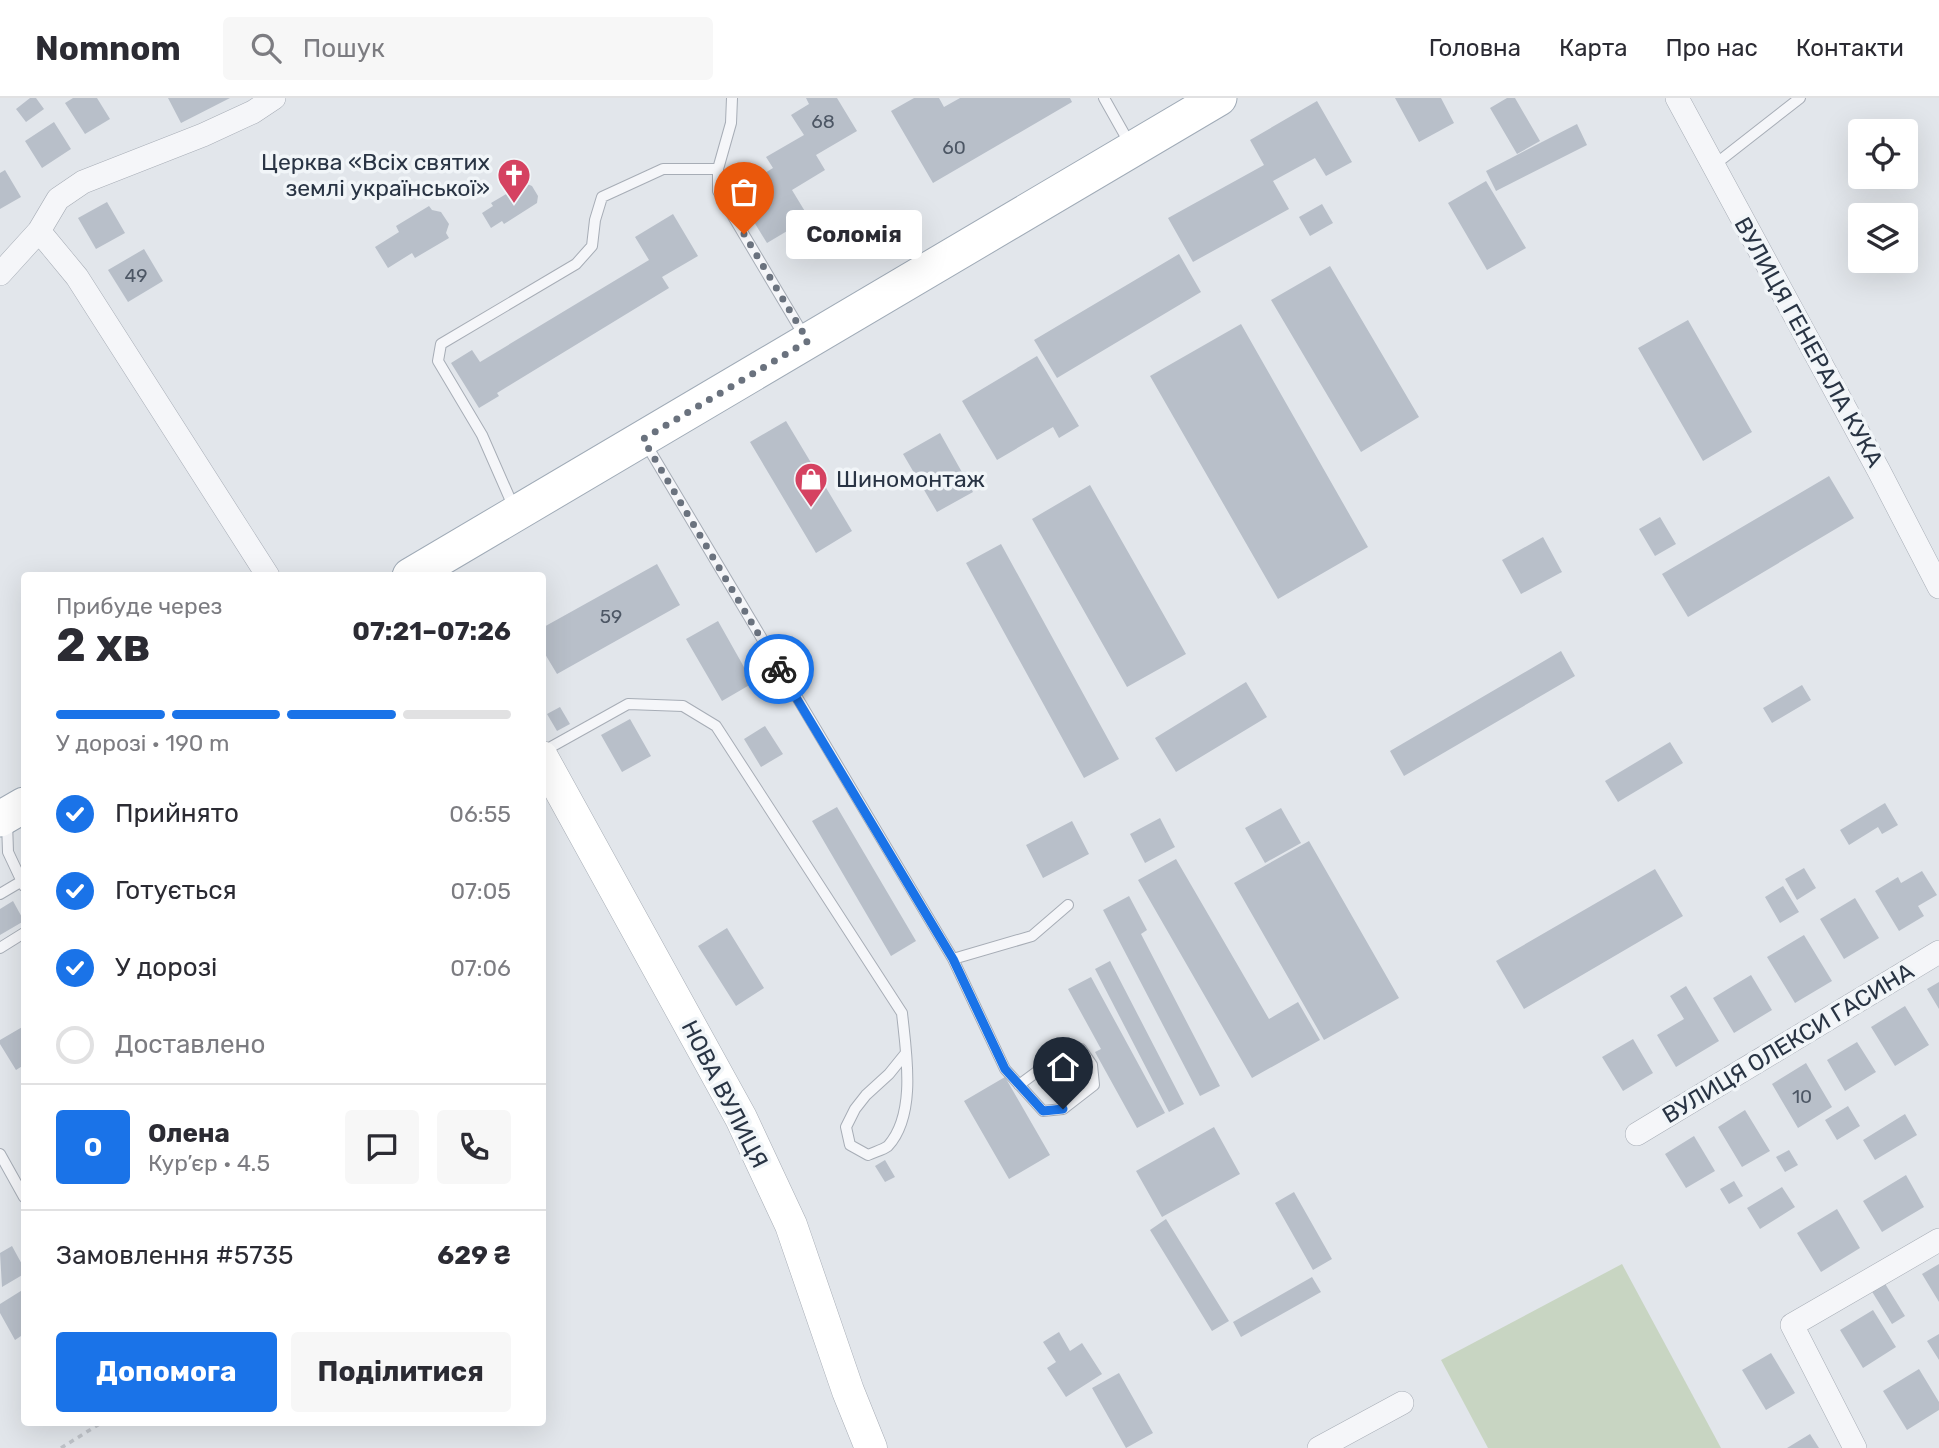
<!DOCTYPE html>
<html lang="uk">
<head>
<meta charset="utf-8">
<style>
  :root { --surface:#fff; --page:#f7f7f7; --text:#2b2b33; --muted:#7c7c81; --line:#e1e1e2; --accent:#1a73e8 }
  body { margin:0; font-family:Rubik,sans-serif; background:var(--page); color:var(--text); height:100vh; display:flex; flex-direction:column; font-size:26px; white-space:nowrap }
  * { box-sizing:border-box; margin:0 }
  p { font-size:23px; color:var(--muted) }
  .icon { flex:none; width:38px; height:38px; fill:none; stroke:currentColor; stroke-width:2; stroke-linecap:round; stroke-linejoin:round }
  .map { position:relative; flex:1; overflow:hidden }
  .details { position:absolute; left:21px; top:474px; width:525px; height:854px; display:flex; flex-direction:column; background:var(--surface); border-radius:7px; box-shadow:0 7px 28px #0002 }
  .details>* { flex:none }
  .buttons { position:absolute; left:1848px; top:21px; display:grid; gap:14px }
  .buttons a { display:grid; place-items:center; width:70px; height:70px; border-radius:7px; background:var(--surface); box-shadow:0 7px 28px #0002; font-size:35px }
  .pin { position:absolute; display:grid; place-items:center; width:60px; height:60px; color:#fff; margin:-72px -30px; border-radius:50% 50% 50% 0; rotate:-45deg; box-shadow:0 0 7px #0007 }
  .pin .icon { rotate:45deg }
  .courier { position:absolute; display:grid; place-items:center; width:70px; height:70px; margin:-35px; border:5px solid #1a73e8; border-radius:50%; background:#fff; color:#222; box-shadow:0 2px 9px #0007 }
  .bubble { position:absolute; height:49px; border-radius:7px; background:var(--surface); box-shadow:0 7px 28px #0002; font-size:23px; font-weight:700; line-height:49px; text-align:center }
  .summary em { font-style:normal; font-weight:700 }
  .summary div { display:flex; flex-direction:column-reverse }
  .summary { display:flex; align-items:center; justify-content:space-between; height:119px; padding:0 35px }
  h1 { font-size:46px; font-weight:700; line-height:52px }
  .bar { display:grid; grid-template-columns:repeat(4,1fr); gap:10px 7px; align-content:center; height:84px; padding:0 35px }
  .bar i { height:9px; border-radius:5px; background:var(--line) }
  .bar .active { background:var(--accent) }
  .bar p { grid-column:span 4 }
  .line { display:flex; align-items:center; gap:18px; padding:0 35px; border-top:2px solid var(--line) }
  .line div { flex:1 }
  .round { display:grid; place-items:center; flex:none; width:74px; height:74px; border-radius:7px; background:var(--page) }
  ol { padding:0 35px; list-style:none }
  li { display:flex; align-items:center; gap:21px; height:77px }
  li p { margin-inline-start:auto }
  li .icon { padding:7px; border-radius:50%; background:var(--accent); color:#fff; stroke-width:4 }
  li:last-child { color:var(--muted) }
  li i { width:38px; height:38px; border:4px solid var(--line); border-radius:50% }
  .cta { display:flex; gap:14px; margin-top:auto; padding:14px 35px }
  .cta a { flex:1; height:80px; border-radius:7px; background:var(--accent); color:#fff; font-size:28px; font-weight:700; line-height:80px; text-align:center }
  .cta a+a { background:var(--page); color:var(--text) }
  header { display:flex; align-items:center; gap:42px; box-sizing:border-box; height:98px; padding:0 35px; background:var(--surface); border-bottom:2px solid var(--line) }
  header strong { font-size:33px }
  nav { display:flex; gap:38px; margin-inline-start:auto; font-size:24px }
  .search { width:490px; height:63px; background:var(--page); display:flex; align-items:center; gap:18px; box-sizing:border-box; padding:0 24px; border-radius:7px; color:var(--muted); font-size:26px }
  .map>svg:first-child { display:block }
  .green { fill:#c8d5c2 }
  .building { fill:#b8bfc9 }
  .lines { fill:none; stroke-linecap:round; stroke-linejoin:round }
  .lane-casing { stroke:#a7adb6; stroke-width:12 }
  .street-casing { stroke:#a7adb6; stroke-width:24 }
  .secondary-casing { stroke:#a7adb6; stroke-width:33 }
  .primary-casing { stroke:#a0abb7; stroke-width:37 }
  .path { stroke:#c0c4ca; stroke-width:3.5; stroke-dasharray:5 5; stroke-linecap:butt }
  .lane { stroke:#f5f6f9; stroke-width:10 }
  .street { stroke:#f5f6f9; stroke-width:23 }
  .secondary { stroke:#fff; stroke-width:32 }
  .primary { stroke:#fff; stroke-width:35 }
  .done { stroke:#6a727e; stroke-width:7; stroke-dasharray:0 12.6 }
  .route { stroke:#1a73e8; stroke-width:9 }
  .labels { text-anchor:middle; stroke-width:7; stroke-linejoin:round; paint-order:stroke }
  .number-label { font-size:19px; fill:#4d5765 }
  .poi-label { font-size:23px; fill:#293444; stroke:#f1f5f8; text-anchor:end }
  .street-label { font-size:23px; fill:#293444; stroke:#f1f5f8 }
</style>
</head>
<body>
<header>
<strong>Nomnom</strong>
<div class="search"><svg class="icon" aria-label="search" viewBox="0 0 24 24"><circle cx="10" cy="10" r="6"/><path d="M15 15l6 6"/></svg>Пошук</div>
<nav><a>Головна</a><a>Карта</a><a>Про нас</a><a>Контакти</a></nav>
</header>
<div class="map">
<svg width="1939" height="1350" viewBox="0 0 1939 1350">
  <rect width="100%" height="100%" fill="#e2e6eb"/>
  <path class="green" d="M1622 1166 1721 1350H1488L1441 1262Z"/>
  <path class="building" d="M30 0H36L44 11 26 24 16 11Z
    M73 0H97L110 21 85 36 65 5Z
    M168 0H230L181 25Z
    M806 0H837L857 33 816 57 825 72 792 92 809 120 767 145 735 93 773 70 766 59 804 37 791 17 809 6Z
    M914 0H939L944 9 960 0H1070L1072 4 933 85 891 13Z
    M1395 0H1441L1454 25 1419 44Z
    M1507 0H1515L1540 43 1517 56 1490 10Z
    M1317 3 1352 64 1326 78 1315 60 1273 83 1289 111 1193 164 1168 120 1264 67 1250 42Z
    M54 24 71 51 42 70 25 43Z
    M1577 26 1587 47 1496 93 1486 73Z
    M5 72 21 99 0 111V75Z
    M1486 83 1526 150 1487 172 1448 105Z
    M525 85 532 88 538 98 537 105 504 126 502 123 491 130 482 115 493 108 491 105Z
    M107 104 125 135 96 151 78 120Z
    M1322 106 1333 125 1310 138 1299 119Z
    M429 108 432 112 441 114 449 126 446 135 449 140 415 160 412 155 388 170 375 149 399 134 396 128Z
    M673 116 698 158 662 179 669 190 497 295 499 298 479 310 451 265 472 252 480 264 649 162 635 139Z
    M144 151 163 183 128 204 108 172Z
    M1179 156 1201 194 1057 280 1034 242Z
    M1330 168 1419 319 1361 354 1271 202Z
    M1688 222 1752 334 1703 363 1638 250Z
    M1241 226 1368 449 1278 501 1150 278Z
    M1037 258 1079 328 1059 340 1053 329 997 362 962 303Z
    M786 323 852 433 816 455 750 344Z
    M940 335 973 394 937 414 903 356Z
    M1829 378 1854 420 1688 519 1662 476Z
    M1090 387 1186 556 1127 589 1032 421Z
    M1660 419 1676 446 1655 458 1639 431Z
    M1543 439 1562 474 1521 496 1502 462Z
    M1001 446 1119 661 1084 680 966 465Z
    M657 466 680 507 557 576 542 551V530Z
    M718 523 753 585 722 603 686 541Z
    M1561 553 1575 578 1404 678 1390 653Z
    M1246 584 1267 619 1176 674 1155 640Z
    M1802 587 1811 602 1772 625 1763 610Z
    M560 609 570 626 557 633 547 616Z
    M630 621 651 658 622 674 601 637Z
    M765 628 783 656 761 669 744 641Z
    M1670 644 1683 665 1618 704 1605 683Z
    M1885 705 1898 727 1882 736 1878 729 1849 747 1840 732Z
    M837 709 916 843 891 858 812 723Z
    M1281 710 1301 745 1265 765 1245 730Z
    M1160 720 1175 749 1145 765 1130 736Z
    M1072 723 1089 756 1043 780 1026 747Z
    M1309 743 1399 900 1324 942 1234 785Z
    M1176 761 1269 921 1298 904 1320 942 1252 980 1138 782Z
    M1804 770 1816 790 1797 802 1785 781Z
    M1655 771 1683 818 1524 911 1496 863Z
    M1922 773 1937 797 1918 808 1924 818 1899 833 1875 793 1898 779 1901 785Z
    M1783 788 1799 814 1780 825 1765 799Z
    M1129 798 1147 832 1141 836 1220 988 1200 998 1103 812Z
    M1855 800 1879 840 1844 861 1820 821Z
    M13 803 24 823 0 837V811Z
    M727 830 764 890 736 908 698 848Z
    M1804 837 1832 883 1795 905 1767 859Z
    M1110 863 1184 1006 1169 1014 1095 871Z
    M1751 877 1772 912 1734 935 1713 900Z
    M1091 879 1165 1015 1137 1030 1095 954 1101 951 1068 891Z
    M1939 884V911L1927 891Z
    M1686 888 1719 943 1676 969 1657 937 1684 921 1670 898Z
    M1905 908 1929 947 1895 968 1871 929Z
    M24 928V967L16 972 0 946V942Z
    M1633 941 1653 975 1623 993 1602 959Z
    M1857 944 1876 974 1845 993 1827 962Z
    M1806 965 1832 1009 1798 1030 1772 986Z
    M1005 979 1050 1057 1009 1081 964 1003Z
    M1848 1008 1860 1028 1837 1042 1825 1022Z
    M1745 1012 1770 1053 1742 1069 1718 1029Z
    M1905 1016 1917 1037 1875 1062 1863 1042Z
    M1214 1029 1240 1076 1162 1119 1136 1073Z
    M1694 1038 1715 1073 1686 1090 1665 1056Z
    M1789 1052 1798 1067 1785 1074 1776 1059Z
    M885 1062 895 1079 885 1084 875 1068Z
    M1906 1077 1924 1109 1882 1134 1863 1103Z
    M1734 1083 1743 1098 1729 1106 1720 1091Z
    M1782 1089 1795 1109 1760 1131 1747 1110Z
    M1294 1094 1332 1161 1313 1172 1275 1105Z
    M1837 1111 1860 1150 1821 1174 1797 1135Z
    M1166 1121 1229 1223 1212 1233 1150 1132Z
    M12 1148 24 1170V1176L2 1189 0 1155Z
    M1939 1166V1204L1922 1176Z
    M1312 1179 1321 1194 1241 1239 1233 1224Z
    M1884 1184 1905 1218 1892 1226 1871 1192Z
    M24 1191V1236L15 1242 0 1215V1206Z
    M1873 1212 1896 1249 1863 1270 1840 1232Z
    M1059 1234 1070 1253 1082 1245 1102 1276 1066 1299 1047 1270 1056 1264 1043 1244Z
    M1939 1236V1262L1927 1243Z
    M1771 1255 1795 1295 1766 1312 1742 1272Z
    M1919 1271 1939 1304V1312L1907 1332 1883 1293Z
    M1119 1275 1153 1335 1126 1350 1092 1290Z
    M1810 1336 1819 1350H1787Z"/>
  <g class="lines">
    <defs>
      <path id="lane" d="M732 0 731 25 718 71V93L806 241
        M1104 0 1131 48
        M1713 68 1800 0
        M646 346 953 861 1005 971 1043 1013 1063 1011 1094 987 1092 967 1081 951 1069 950 1019 987
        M514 410 482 337 438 263 441 246 576 166 592 148 595 122 602 99 663 71H718
        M542 654 628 606 683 608 716 628 902 915C906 954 917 1016 888 1048 883 1052 874 1054 868 1057L850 1047 846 1029 855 1011 866 997 889 976 906 955
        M7 724 8 754 24 788
        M0 796 22 783
        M0 850 24 835
        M953 861 1032 838 1068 807
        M0 1056 24 1099"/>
      <path id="street" d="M1677 0 1879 373 1939 489
        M39 133 77 179 268 478
        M0 176 39 133 58 101 83 84 203 37 253 14 274 0
        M1637 1036 1939 854
        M1319 1350 1402 1305
        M1855 1350 1792 1227 1939 1142"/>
      <path id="secondary" d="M542 659 741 1020 791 1127 848 1293 871 1350"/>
      <path id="primary" d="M410 478 1219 0
        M0 721 24 707"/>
    </defs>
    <use href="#lane" class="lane-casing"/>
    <use href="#street" class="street-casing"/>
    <use href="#secondary" class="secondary-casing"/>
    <use href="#primary" class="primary-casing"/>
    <path class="path" d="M61 1350 101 1325"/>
    <use href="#lane" class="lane"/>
    <use href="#street" class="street"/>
    <use href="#secondary" class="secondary"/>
    <use href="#primary" class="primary"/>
  </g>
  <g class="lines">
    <path class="done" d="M744 136 808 243 643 341 779 571"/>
    <path class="route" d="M779 571 953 861 1005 971 1043 1013 1063 1011"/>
  </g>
  <defs>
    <symbol id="church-pin" viewBox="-11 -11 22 30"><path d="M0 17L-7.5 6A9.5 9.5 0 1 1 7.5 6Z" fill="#d54261" stroke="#f1f5f8"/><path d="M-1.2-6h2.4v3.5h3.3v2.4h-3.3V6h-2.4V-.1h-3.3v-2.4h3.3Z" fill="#fff"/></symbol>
    <symbol id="shop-pin" viewBox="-11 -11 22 30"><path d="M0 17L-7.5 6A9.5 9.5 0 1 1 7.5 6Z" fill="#d54261" stroke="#f1f5f8"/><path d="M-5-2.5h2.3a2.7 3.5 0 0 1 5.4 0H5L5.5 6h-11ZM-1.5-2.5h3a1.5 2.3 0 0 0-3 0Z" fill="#fff"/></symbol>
  </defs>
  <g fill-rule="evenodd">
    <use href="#church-pin" x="495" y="58" width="38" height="52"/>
    <use href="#shop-pin" x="792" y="362" width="38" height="52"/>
  </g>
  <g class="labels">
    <g class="number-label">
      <text x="823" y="30">68</text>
      <text x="954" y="56">60</text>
      <text x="136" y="184">49</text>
      <text x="611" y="525">59</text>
      <text x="1802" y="1005">10</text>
    </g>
    <g class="poi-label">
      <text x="490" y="72">Церква «Всіх святих<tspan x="490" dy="26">землі української»</tspan></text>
      <text x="836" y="389" text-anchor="start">Шиномонтаж</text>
    </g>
    <g class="street-label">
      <text transform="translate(1809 244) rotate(61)" y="8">ВУЛИЦЯ ГЕНЕРАЛА КУКА</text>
      <text transform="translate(1788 945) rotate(-31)" y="8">ВУЛИЦЯ ОЛЕКСИ ГАСИНА</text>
      <text transform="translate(725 996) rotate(63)" y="8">НОВА ВУЛИЦЯ</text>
    </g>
  </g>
</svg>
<div class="buttons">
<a><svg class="icon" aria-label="locate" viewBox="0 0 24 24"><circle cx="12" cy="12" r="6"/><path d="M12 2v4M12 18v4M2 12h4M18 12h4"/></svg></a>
<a><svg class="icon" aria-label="layers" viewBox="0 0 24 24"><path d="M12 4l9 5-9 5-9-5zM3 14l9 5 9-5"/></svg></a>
</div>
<div class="pin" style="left:744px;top:136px;background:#ea580c"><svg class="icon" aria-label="bag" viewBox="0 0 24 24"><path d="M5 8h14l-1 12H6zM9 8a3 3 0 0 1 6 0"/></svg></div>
<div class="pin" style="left:1063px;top:1011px;background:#1f2937"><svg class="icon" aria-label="home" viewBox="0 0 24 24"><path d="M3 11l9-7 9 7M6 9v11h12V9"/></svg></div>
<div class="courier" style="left:779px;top:571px"><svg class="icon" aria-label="bike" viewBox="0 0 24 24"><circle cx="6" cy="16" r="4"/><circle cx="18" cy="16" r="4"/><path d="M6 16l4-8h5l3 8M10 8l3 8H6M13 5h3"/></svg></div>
<div class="bubble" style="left:786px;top:112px;width:136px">Соломiя</div>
<section class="details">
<div class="summary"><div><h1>2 хв</h1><p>Прибуде через</p></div><em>07:21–07:26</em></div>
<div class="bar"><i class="active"></i><i class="active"></i><i class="active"></i><i></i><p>У дорозі · 190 m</p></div>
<ol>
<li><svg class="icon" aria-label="check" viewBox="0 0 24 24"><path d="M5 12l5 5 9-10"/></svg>Прийнято<p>06:55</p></li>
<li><svg class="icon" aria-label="check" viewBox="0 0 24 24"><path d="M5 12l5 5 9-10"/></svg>Готується<p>07:05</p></li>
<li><svg class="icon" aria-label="check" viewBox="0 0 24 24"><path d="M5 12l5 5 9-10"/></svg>У дорозі<p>07:06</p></li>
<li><i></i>Доставлено</li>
</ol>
<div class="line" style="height:126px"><b class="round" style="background:var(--accent);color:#fff">О</b><div><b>Олена</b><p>Кур’єр · 4.5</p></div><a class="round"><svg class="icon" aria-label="chat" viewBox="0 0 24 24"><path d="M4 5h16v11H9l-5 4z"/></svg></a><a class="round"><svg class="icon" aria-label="phone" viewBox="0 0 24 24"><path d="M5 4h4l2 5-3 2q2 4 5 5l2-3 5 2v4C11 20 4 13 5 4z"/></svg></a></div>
<div class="line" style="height:91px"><div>Замовлення #5735</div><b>629 ₴</b></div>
<div class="cta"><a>Допомога</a><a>Поділитися</a></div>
</section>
</div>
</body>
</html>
